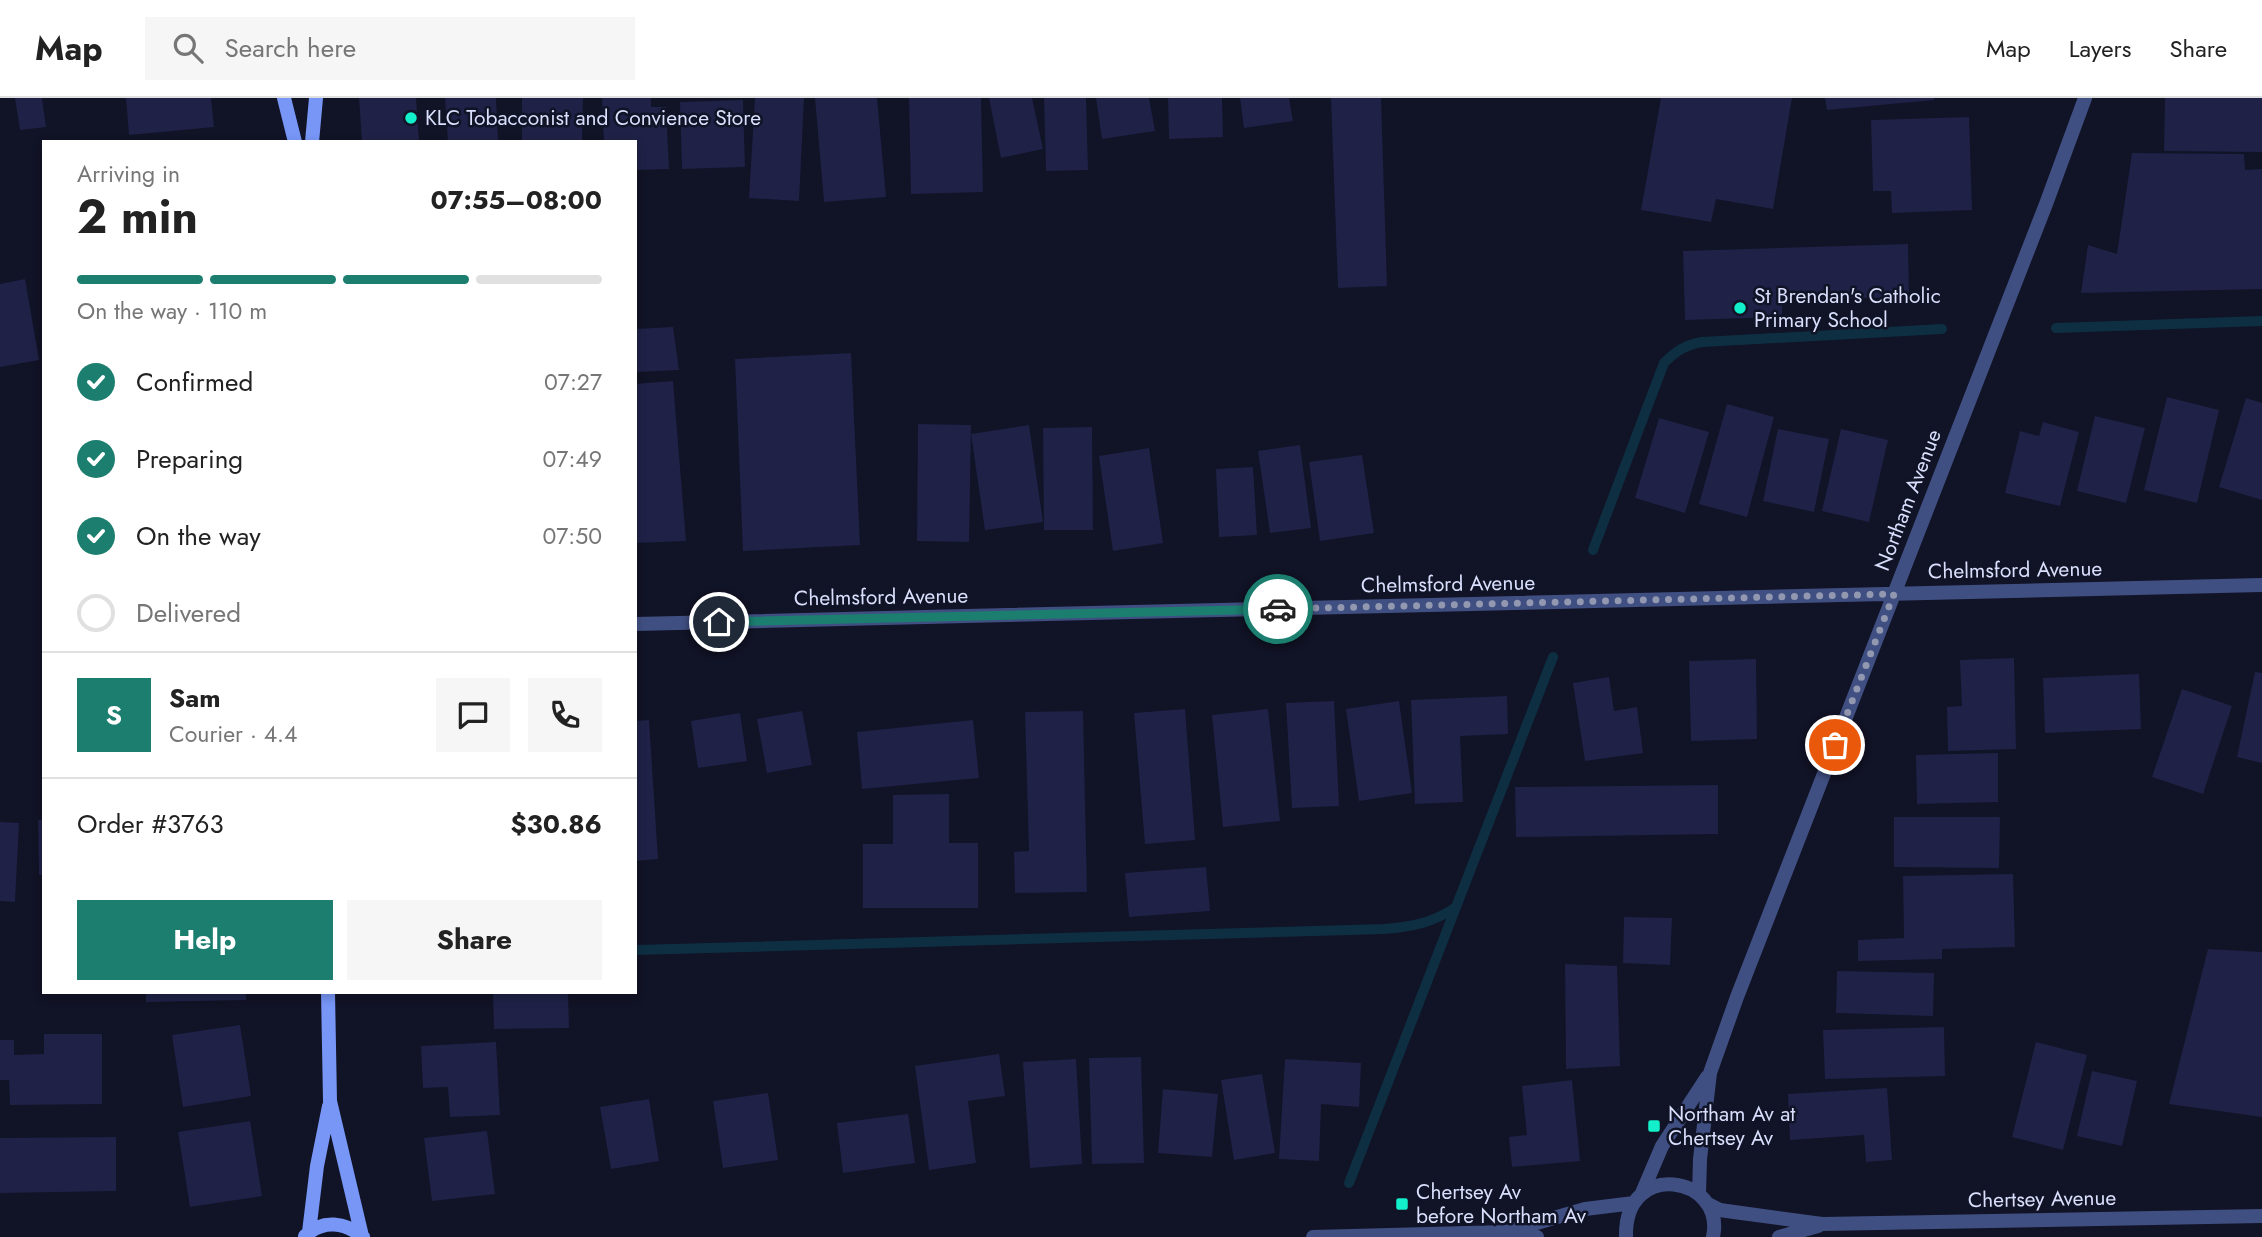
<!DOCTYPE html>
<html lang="en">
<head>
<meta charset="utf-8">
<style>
  :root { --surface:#fff; --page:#f6f6f6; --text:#222; --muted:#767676; --line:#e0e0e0; --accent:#1b7e6e }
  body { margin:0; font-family:Jost,sans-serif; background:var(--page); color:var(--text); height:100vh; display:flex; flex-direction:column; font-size:26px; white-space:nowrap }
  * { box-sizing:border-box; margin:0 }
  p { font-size:23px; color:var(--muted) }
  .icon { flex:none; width:38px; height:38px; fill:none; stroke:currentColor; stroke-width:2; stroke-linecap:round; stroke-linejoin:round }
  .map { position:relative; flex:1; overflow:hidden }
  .sheet { position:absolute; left:42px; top:42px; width:595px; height:854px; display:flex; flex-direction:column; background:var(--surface); border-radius:0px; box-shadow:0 4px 10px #0003 }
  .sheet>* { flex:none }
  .pin { position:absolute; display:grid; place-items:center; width:60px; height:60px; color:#fff; margin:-30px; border:4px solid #fff; border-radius:50%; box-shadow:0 2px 7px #0007 }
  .courier { position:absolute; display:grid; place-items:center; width:70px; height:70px; margin:-35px; border:5px solid #1b7e6e; border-radius:50%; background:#fff; color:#222; box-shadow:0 2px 9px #0007 }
  .head em { font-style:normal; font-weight:700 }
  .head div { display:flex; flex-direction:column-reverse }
  .head { display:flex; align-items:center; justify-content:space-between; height:119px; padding:0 35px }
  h1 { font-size:46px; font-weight:700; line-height:52px }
  .bar { display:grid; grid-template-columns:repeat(4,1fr); gap:10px 7px; align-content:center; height:84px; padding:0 35px }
  .bar i { height:9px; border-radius:5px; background:var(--line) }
  .bar .current { background:var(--accent) }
  .bar p { grid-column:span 4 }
  .line { display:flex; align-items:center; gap:18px; padding:0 35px; border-top:2px solid var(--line) }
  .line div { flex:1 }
  .round { display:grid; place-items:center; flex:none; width:74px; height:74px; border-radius:0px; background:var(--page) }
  ol { padding:0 35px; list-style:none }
  li { display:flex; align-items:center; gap:21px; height:77px }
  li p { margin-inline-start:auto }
  li .icon { padding:7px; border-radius:50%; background:var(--accent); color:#fff; stroke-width:4 }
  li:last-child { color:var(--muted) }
  li i { width:38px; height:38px; border:4px solid var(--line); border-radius:50% }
  .button { display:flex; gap:14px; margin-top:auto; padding:14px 35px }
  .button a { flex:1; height:80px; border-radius:0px; background:var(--accent); color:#fff; font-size:28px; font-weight:700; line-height:80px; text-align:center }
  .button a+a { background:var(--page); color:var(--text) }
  header { display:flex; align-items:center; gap:42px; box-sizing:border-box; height:98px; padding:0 35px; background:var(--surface); border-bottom:2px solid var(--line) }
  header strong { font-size:33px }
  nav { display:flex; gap:38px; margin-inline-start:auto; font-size:24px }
  .search { width:490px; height:63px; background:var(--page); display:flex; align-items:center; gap:18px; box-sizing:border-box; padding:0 24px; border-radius:0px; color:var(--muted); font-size:26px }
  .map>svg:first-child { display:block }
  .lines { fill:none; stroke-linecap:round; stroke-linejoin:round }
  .stream { stroke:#0e2f42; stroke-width:10 }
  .building { fill:#1f2146 }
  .street { stroke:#404f82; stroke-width:14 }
  .secondary { stroke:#7796f6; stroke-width:14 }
  .done { stroke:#9398b1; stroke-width:7; stroke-dasharray:0 12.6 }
  .route { stroke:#1b7e6e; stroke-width:9 }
  .poi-dot { fill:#13efca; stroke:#111326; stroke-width:2.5 }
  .labels { text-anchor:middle; stroke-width:5; stroke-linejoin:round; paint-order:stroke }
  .poi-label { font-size:21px; fill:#d9dffc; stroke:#111326; text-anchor:start }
  .street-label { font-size:21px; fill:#d9dffc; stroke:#111326 }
</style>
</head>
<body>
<header>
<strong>Map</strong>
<div class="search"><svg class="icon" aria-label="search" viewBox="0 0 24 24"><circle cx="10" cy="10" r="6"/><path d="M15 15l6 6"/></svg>Search here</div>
<nav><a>Map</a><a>Layers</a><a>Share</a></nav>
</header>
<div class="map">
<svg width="2262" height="1139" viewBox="0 0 2262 1139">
  <rect width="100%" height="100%" fill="#111326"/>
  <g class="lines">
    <path class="stream" d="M2056 230 2262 223
      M1593 452 1664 265C1676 253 1685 247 1702 244L1942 231
      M635 852 1384 831C1411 829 1433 825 1456 809
      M1349 1085 1553 559"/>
  </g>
  <path class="building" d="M15 0H42L46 29 20 32Z
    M126 0H211L214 29 129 37Z
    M359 0H416L419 44H362Z
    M445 0H496L498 44H448Z
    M522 0H583L582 44H522Z
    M602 0H651V9H666L669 71 635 72V44H604Z
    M755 0H804L799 103 749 100Z
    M815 0H877L886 99 824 104Z
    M909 0H981L983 94 911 96Z
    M989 0H1032L1043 51 1001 60Z
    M1044 0H1086L1088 72 1046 73Z
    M1096 0H1149L1155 33 1102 41Z
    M1168 0H1222L1223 39 1169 41Z
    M1240 0H1289L1293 23 1244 30Z
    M1331 0H1381L1387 188 1338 190Z
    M1661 0H1792L1773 111 1716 101 1711 124 1641 112Z
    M1825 0H1934V2L1827 12Z
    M2165 0H2262V54L2164 53Z
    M743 2 745 69 682 71 680 4Z
    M1969 19 1972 112 1892 115 1891 93H1873L1871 22Z
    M2132 55 2244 56 2245 72 2262 71V191L2081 195 2088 147 2117 156Z
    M1908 146 1909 199 1782 202V219L1685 222 1683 153Z
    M25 181 39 262 0 269V186Z
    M673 229 679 272 635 274V231Z
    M851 255 860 447 743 453 735 261Z
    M673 283 686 443 635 445V286Z
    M2167 299 2219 312 2197 405 2144 392Z
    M2246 300 2262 305V402L2219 389Z
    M1727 306 1774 319 1747 419 1699 406Z
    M2095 318 2145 330 2126 405 2077 393Z
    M1659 320 1709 334 1685 415 1635 400Z
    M2043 324 2079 334 2060 408 2005 395 2020 333 2039 338Z
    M918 326 971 327 969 444 917 443Z
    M1029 327 1043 424 985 432 971 336Z
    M1092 329 1093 432H1044L1043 330Z
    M1778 331 1829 341 1814 414 1763 403Z
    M1841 331 1888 342 1869 424 1822 413Z
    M1300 347 1311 430 1270 435 1258 353Z
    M1149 350 1163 445 1113 453 1099 358Z
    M1362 357 1374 435 1320 443 1309 364Z
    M1253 369 1257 437 1219 439 1216 371Z
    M2014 560 2016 651 1948 653 1947 609 1962 608 1960 562Z
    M1756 561 1757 641 1691 643 1689 563Z
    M2255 574 2262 575V665L2237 659Z
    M2139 576 2141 631 2045 635 2043 580Z
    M1609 579 1614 613 1637 609 1643 655 1585 663 1573 585Z
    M2182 591 2232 608 2203 696 2152 679Z
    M1507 598 1508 636 1460 638 1463 704 1415 706 1411 602Z
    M1334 603 1339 708 1292 710 1286 605Z
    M1399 603 1412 695 1359 703 1346 611Z
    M1185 611 1195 742 1145 746 1134 615Z
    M1268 611 1280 723 1223 729 1212 617Z
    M802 613 812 667 767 675 757 621Z
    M1083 613 1087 794 1015 795 1014 754 1029 753 1025 614Z
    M740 615 747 663 698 670 691 623Z
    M649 622 658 761 635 763V623Z
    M973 622 979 680 862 691 857 634Z
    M1998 655V704L1917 706 1916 657Z
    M1718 687V736L1516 739 1515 689Z
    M949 696V745H978V810H863V746H893V697Z
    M1894 719H2000L1999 770 1894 769Z
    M38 722H44V777H39Z
    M0 724 19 725 15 804 0 803Z
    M1206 769 1210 813 1129 819 1125 775Z
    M2013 776 2015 849 1942 851V861L1858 863V842L1904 840 1903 778Z
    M1624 819 1672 820 1670 867 1623 865Z
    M2208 851 2262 854V1019L2169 1006Z
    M1565 866 1617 868 1620 968 1566 971Z
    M1837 873 1934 875 1933 918 1836 915Z
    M146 894H246V902L146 904Z
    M493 894H568L569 930 494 931Z
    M240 927 251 998 183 1009 172 937Z
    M1944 929 1945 978 1825 981 1823 932Z
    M44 936H102V1006L10 1007 9 982H0V942H14V957L44 956Z
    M496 944 500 1017 450 1019 448 989 423 990 421 948Z
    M2036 944 2087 957 2063 1052 2012 1039Z
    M999 956 1005 998 968 1003 976 1065 929 1072 915 968Z
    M1141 959 1144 1065 1092 1066 1089 960Z
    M1076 961 1082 1066 1030 1070 1023 964Z
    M1285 961 1361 965 1359 1009 1321 1006 1319 1063 1279 1061Z
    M2092 973 2137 983 2122 1048 2077 1038Z
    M1262 976 1275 1055 1234 1062 1221 982Z
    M1572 982 1580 1063 1512 1069 1509 1039 1527 1037 1522 988Z
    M1887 990 1892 1062 1866 1064 1864 1037 1790 1042 1788 996Z
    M1163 991 1218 996 1212 1059 1158 1055Z
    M768 995 778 1062 723 1070 713 1003Z
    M649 1001 659 1063 611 1071 600 1009Z
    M908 1016 915 1065 843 1075 837 1025Z
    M250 1023 262 1098 190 1109 178 1034Z
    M487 1033 495 1096 432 1103 424 1040Z
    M116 1039V1093L0 1095V1040Z"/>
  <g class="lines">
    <path class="street" d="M635 526 2262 487
      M1642 1095 1662 1048 1707 979
      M1699 1096 1700 1061 1710 975 1737 899 2046 106 2085 0
      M1708 1106 1720 1112 1734 1114 1822 1126 2262 1118
      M1509 1133 1585 1111 1634 1105
      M1313 1139 1505 1134 1537 1139
      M1626 1139C1624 1060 1726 1078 1713 1139
      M1779 1139 1818 1128"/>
    <path class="secondary" d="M284 0 295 44
      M312 44 316 0
      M328 894 330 1003 362 1138
      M309 1134 317 1068 329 1008
      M305 1138C323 1121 345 1124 363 1139"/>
  </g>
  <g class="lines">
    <path class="done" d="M1278 511 1894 496 1835 647"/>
    <path class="route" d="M719 524 1278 511"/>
  </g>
  <g class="poi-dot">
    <circle cx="411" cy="20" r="7"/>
    <circle cx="1740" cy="210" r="7"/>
    <rect x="1647" y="1021" width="14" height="14" rx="3.5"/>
    <rect x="1395" y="1099" width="14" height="14" rx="3.5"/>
  </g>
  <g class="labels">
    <g class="poi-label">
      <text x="425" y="27">KLC Tobacconist and Convience Store</text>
      <text x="1754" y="205">St Brendan's Catholic<tspan x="1754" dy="24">Primary School</tspan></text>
      <text x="1668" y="1023">Northam Av at<tspan x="1668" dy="24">Chertsey Av</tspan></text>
      <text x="1416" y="1101">Chertsey Av<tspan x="1416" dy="24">before Northam Av</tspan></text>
    </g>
    <g class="street-label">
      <text transform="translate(1908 402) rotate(-69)" y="7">Northam Avenue</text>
      <text transform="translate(2015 472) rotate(-1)" y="7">Chelmsford Avenue</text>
      <text transform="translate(1448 486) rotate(-1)" y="7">Chelmsford Avenue</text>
      <text transform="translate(881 499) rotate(-1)" y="7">Chelmsford Avenue</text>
      <text transform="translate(2042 1101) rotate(-1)" y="7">Chertsey Avenue</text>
    </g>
  </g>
</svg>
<div class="pin" style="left:1835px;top:647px;background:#ea580c"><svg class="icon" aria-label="bag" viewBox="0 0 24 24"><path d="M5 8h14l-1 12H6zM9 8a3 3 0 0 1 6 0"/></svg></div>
<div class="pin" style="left:719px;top:524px;background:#1f2937"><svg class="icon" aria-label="home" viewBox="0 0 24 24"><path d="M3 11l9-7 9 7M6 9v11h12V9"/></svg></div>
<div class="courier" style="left:1278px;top:511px"><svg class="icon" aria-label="car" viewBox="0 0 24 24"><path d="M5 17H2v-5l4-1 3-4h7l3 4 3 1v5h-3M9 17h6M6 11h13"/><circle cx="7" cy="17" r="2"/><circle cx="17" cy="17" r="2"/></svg></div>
<section class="sheet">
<div class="head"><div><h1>2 min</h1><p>Arriving in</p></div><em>07:55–08:00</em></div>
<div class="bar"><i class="current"></i><i class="current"></i><i class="current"></i><i></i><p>On the way · 110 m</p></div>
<ol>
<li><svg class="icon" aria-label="check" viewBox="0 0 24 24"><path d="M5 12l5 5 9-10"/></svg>Confirmed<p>07:27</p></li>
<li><svg class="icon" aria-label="check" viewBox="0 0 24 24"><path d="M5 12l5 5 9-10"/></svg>Preparing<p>07:49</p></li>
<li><svg class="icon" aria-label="check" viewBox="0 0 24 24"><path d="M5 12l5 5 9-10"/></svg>On the way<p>07:50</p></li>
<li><i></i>Delivered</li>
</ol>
<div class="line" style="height:126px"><b class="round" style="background:var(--accent);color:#fff">S</b><div><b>Sam</b><p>Courier · 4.4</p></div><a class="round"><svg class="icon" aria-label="chat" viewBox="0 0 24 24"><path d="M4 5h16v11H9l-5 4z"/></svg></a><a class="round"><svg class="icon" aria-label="phone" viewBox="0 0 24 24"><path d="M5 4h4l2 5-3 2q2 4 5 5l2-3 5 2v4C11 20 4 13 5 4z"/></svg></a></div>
<div class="line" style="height:91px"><div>Order #3763</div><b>$30.86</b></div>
<div class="button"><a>Help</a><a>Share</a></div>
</section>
</div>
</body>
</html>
